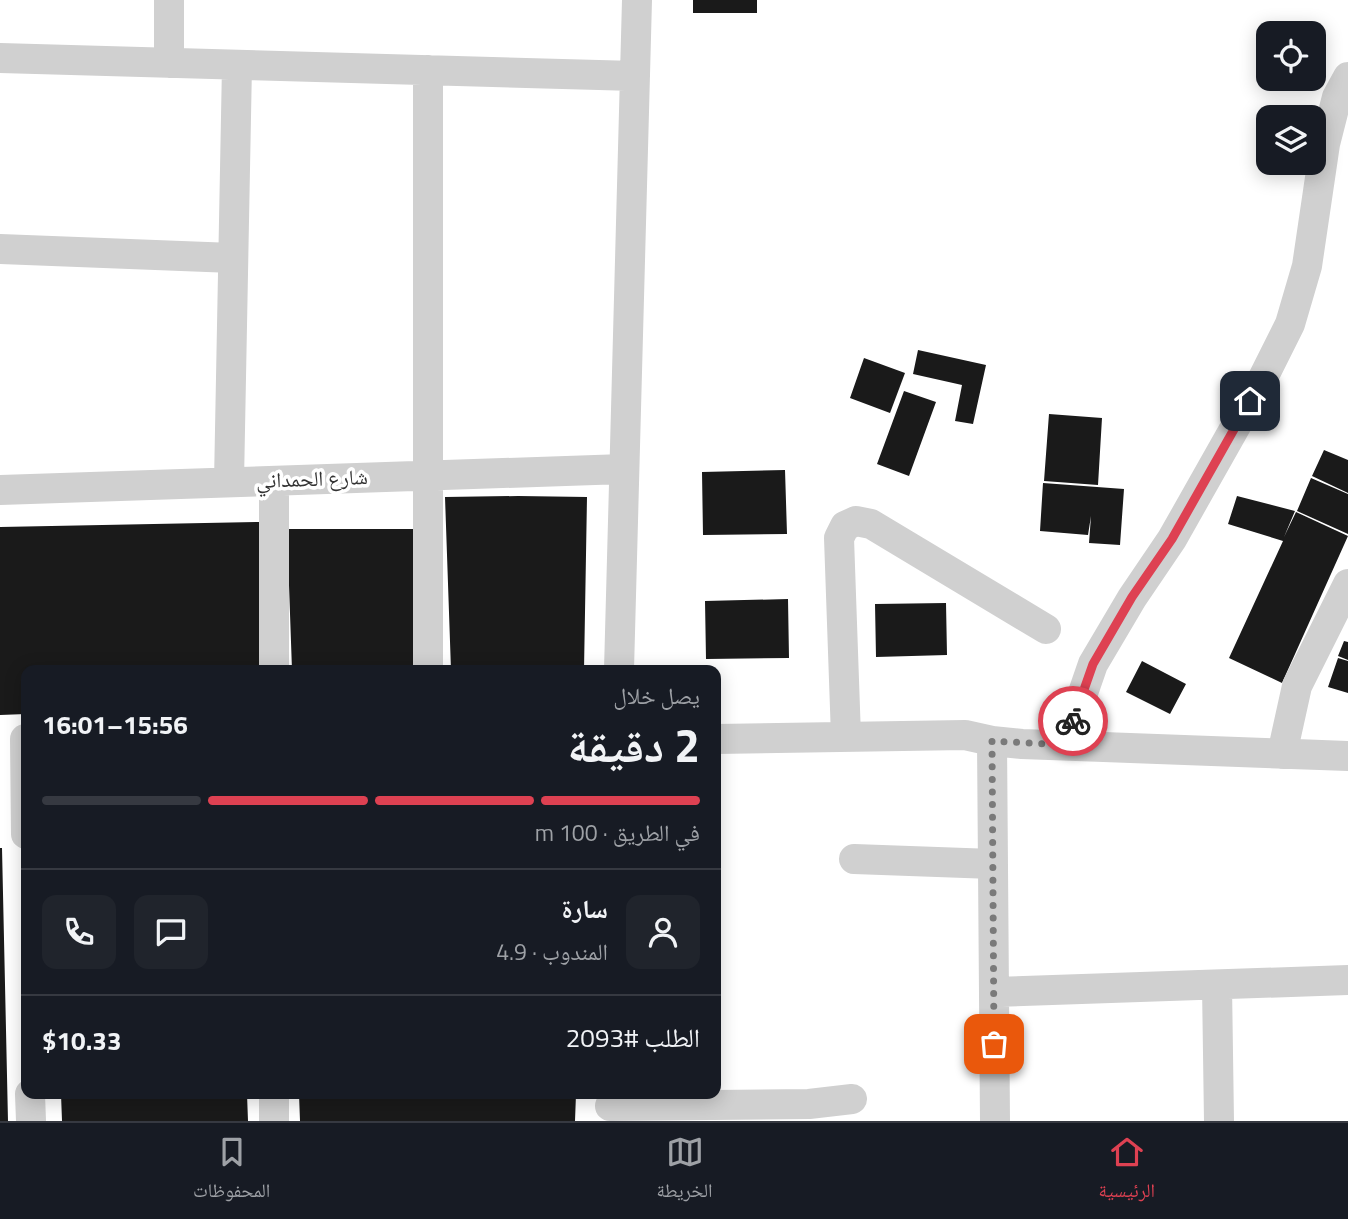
<!DOCTYPE html>
<html lang="ar">
<head>
<meta charset="utf-8">
<style>
  :root { --surface:#171b24; --page:#20242c; --text:#f1f3f6; --muted:#9ea1a6; --line:#363941; --accent:#de4152 }
  body { margin:0; font-family:"Titillium Web","Noto Naskh Arabic",sans-serif; background:var(--page); color:var(--text); direction:rtl; height:100vh; display:flex; flex-direction:column; font-size:26px; white-space:nowrap }
  * { box-sizing:border-box; margin:0 }
  p { font-size:23px; color:var(--muted) }
  .icon { flex:none; width:38px; height:38px; fill:none; stroke:currentColor; stroke-width:2; stroke-linecap:round; stroke-linejoin:round }
  .map { position:relative; flex:1; overflow:hidden; direction:ltr }
  .sheet { position:absolute; left:21px; top:665px; width:700px; height:434px; display:flex; flex-direction:column; background:var(--surface); border-radius:14px; box-shadow:0 4px 18px #0003; direction:rtl }
  .sheet>* { flex:none }
  .fabs { position:absolute; left:1256px; top:21px; display:grid; gap:14px }
  .fabs a { display:grid; place-items:center; width:70px; height:70px; border-radius:14px; background:var(--surface); box-shadow:0 4px 18px #0003; font-size:35px }
  .pin { position:absolute; display:grid; place-items:center; width:60px; height:60px; color:#fff; margin:-30px; border-radius:14px; box-shadow:0 4px 10px #0006 }
  .courier { position:absolute; display:grid; place-items:center; width:70px; height:70px; margin:-35px; border:5px solid #de4152; border-radius:50%; background:#fff; color:#222; box-shadow:0 2px 9px #0007 }
  .overview em { font-style:normal; font-weight:700 }
  .overview div { display:flex; flex-direction:column-reverse }
  .overview { display:flex; align-items:center; justify-content:space-between; height:119px; padding:0 21px }
  h1 { font-size:46px; font-weight:700; line-height:52px }
  .bar { display:grid; grid-template-columns:repeat(4,1fr); gap:10px 7px; align-content:center; height:84px; padding:0 21px }
  .bar i { height:9px; border-radius:5px; background:var(--line) }
  .bar .active { background:var(--accent) }
  .bar p { grid-column:span 4 }
  .line { display:flex; align-items:center; gap:18px; padding:0 21px; border-top:2px solid var(--line) }
  .line div { flex:1 }
  .round { display:grid; place-items:center; flex:none; width:74px; height:74px; border-radius:14px; background:var(--page) }
  .tabs { display:flex; justify-content:space-around; align-items:center; height:98px; border-top:2px solid var(--line); background:var(--surface); font-size:19px; color:var(--muted) }
  .tabs a { display:grid; justify-items:center; gap:4px }
  .tabs .active { color:var(--accent) }
  .map>svg:first-child { display:block }
  .building { fill:#1a1a1a }
  .lines { fill:none; stroke-linecap:round; stroke-linejoin:round }
  .minor { stroke:#d0d0d0; stroke-width:30 }
  .done { stroke:#7a7a7a; stroke-width:7; stroke-dasharray:0 12.6 }
  .route { stroke:#de4152; stroke-width:9 }
  .labels { text-anchor:middle; stroke-width:7; stroke-linejoin:round; paint-order:stroke }
  .street-label { font-size:21px; fill:#333; stroke:#fff }
</style>
</head>
<body>
<div class="map">
<svg width="1348" height="1121" viewBox="0 0 1348 1121">
  <rect width="100%" height="100%" fill="#fff"/>
  <path class="building" d="M693 0H757V13H693Z
    M918 350 986 365 973 424 955 421 962 385 913 374Z
    M864 358 905 373 890 413 850 398Z
    M904 391 936 402 909 476 877 464Z
    M1049 414 1102 418 1098 485 1044 481Z
    M1324 450 1348 460V493L1312 476Z
    M785 470 787 534 703 535 702 472Z
    M1311 478 1348 494V534L1297 511Z
    M1043 483 1124 489 1120 545 1089 543 1091 516 1088 535 1040 531Z
    M518 496 587 497 584 670H451L445 497Z
    M1237 496 1295 511 1284 537 1296 512 1348 536 1282 683 1229 658 1283 541 1228 524Z
    M260 522 263 670H26V714L0 715V527Z
    M287 529H420L418 670H292Z
    M788 599 789 658 706 659 705 601Z
    M946 603 947 655 876 657 875 604Z
    M1344 641 1348 642V660L1338 656Z
    M1338 658 1348 661V693L1328 687Z
    M1142 661 1186 684 1170 714 1126 692Z
    M0 848H2L8 1121H0Z
    M61 1094H247L248 1121H62Z
    M299 1094H576L575 1121H300Z"/>
  <g class="lines">
    <path class="minor" d="M169 0V63
      M0 58 635 76
      M428 70V670
      M0 249 233 258
      M229 482 237 65
      M0 490 624 469
      M274 670V481
      M619 670 637 0
      M846 737 839 538 845 526 856 521 871 524 1046 629
      M25 739 26 834
      M716 739 965 735 992 741 1022 744 1348 756
      M992 741 995 1121
      M1065 745 1093 664 1132 598 1172 539 1263 378 1290 324 1307 266 1325 144 1337 97 1348 77
      M1282 754 1297 686 1348 584
      M854 859 993 864
      M1217 985 1219 1121
      M994 992 1348 980
      M30 1094 31 1121
      M274 1094V1121
      M610 1106 809 1104 852 1099"/>
  </g>
  <g class="lines">
    <path class="done" d="M994 1044 992 741 1065 745 1073 721"/>
    <path class="route" d="M1073 721 1093 664 1132 597 1172 539 1250 401"/>
  </g>
  <g class="labels">
    <g class="street-label">
      <text transform="translate(312 479) rotate(-2)" y="7">شارع الحمداني</text>
    </g>
  </g>
</svg>
<div class="fabs">
<a><svg class="icon" aria-label="locate" viewBox="0 0 24 24"><circle cx="12" cy="12" r="6"/><path d="M12 2v4M12 18v4M2 12h4M18 12h4"/></svg></a>
<a><svg class="icon" aria-label="layers" viewBox="0 0 24 24"><path d="M12 4l9 5-9 5-9-5zM3 14l9 5 9-5"/></svg></a>
</div>
<div class="pin" style="left:994px;top:1044px;background:#ea580c"><svg class="icon" aria-label="bag" viewBox="0 0 24 24"><path d="M5 8h14l-1 12H6zM9 8a3 3 0 0 1 6 0"/></svg></div>
<div class="pin" style="left:1250px;top:401px;background:#1f2937"><svg class="icon" aria-label="home" viewBox="0 0 24 24"><path d="M3 11l9-7 9 7M6 9v11h12V9"/></svg></div>
<div class="courier" style="left:1073px;top:721px"><svg class="icon" aria-label="bike" viewBox="0 0 24 24"><circle cx="6" cy="16" r="4"/><circle cx="18" cy="16" r="4"/><path d="M6 16l4-8h5l3 8M10 8l3 8H6M13 5h3"/></svg></div>
<section class="sheet">
<div class="overview"><div><h1>2 دقيقة</h1><p>يصل خلال</p></div><em>15:56–16:01</em></div>
<div class="bar"><i class="active"></i><i class="active"></i><i class="active"></i><i></i><p>في الطريق · 100 m</p></div>
<div class="line" style="height:126px"><a class="round"><svg class="icon" aria-label="person" viewBox="0 0 24 24"><circle cx="12" cy="8" r="4"/><path d="M4 21q1-7 8-7t8 7"/></svg></a><div><b>سارة</b><p>المندوب · 4.9</p></div><a class="round"><svg class="icon" aria-label="chat" viewBox="0 0 24 24"><path d="M4 5h16v11H9l-5 4z"/></svg></a><a class="round"><svg class="icon" aria-label="phone" viewBox="0 0 24 24"><path d="M5 4h4l2 5-3 2q2 4 5 5l2-3 5 2v4C11 20 4 13 5 4z"/></svg></a></div>
<div class="line" style="height:91px"><div>الطلب #2093</div><b>$10.33</b></div>
</section>
</div>
<nav class="tabs">
<a class="active"><svg class="icon" aria-label="home" viewBox="0 0 24 24"><path d="M3 11l9-7 9 7M6 9v11h12V9"/></svg>الرئيسية</a>
<a><svg class="icon" aria-label="map" viewBox="0 0 24 24"><path d="M3 6l6-2 6 2 6-2v14l-6 2-6-2-6 2zM9 4v14M15 6v14"/></svg>الخريطة</a>
<a><svg class="icon" aria-label="saved" viewBox="0 0 24 24"><path d="M7 4h10v16l-5-4-5 4z"/></svg>المحفوظات</a>
</nav>
</body>
</html>
